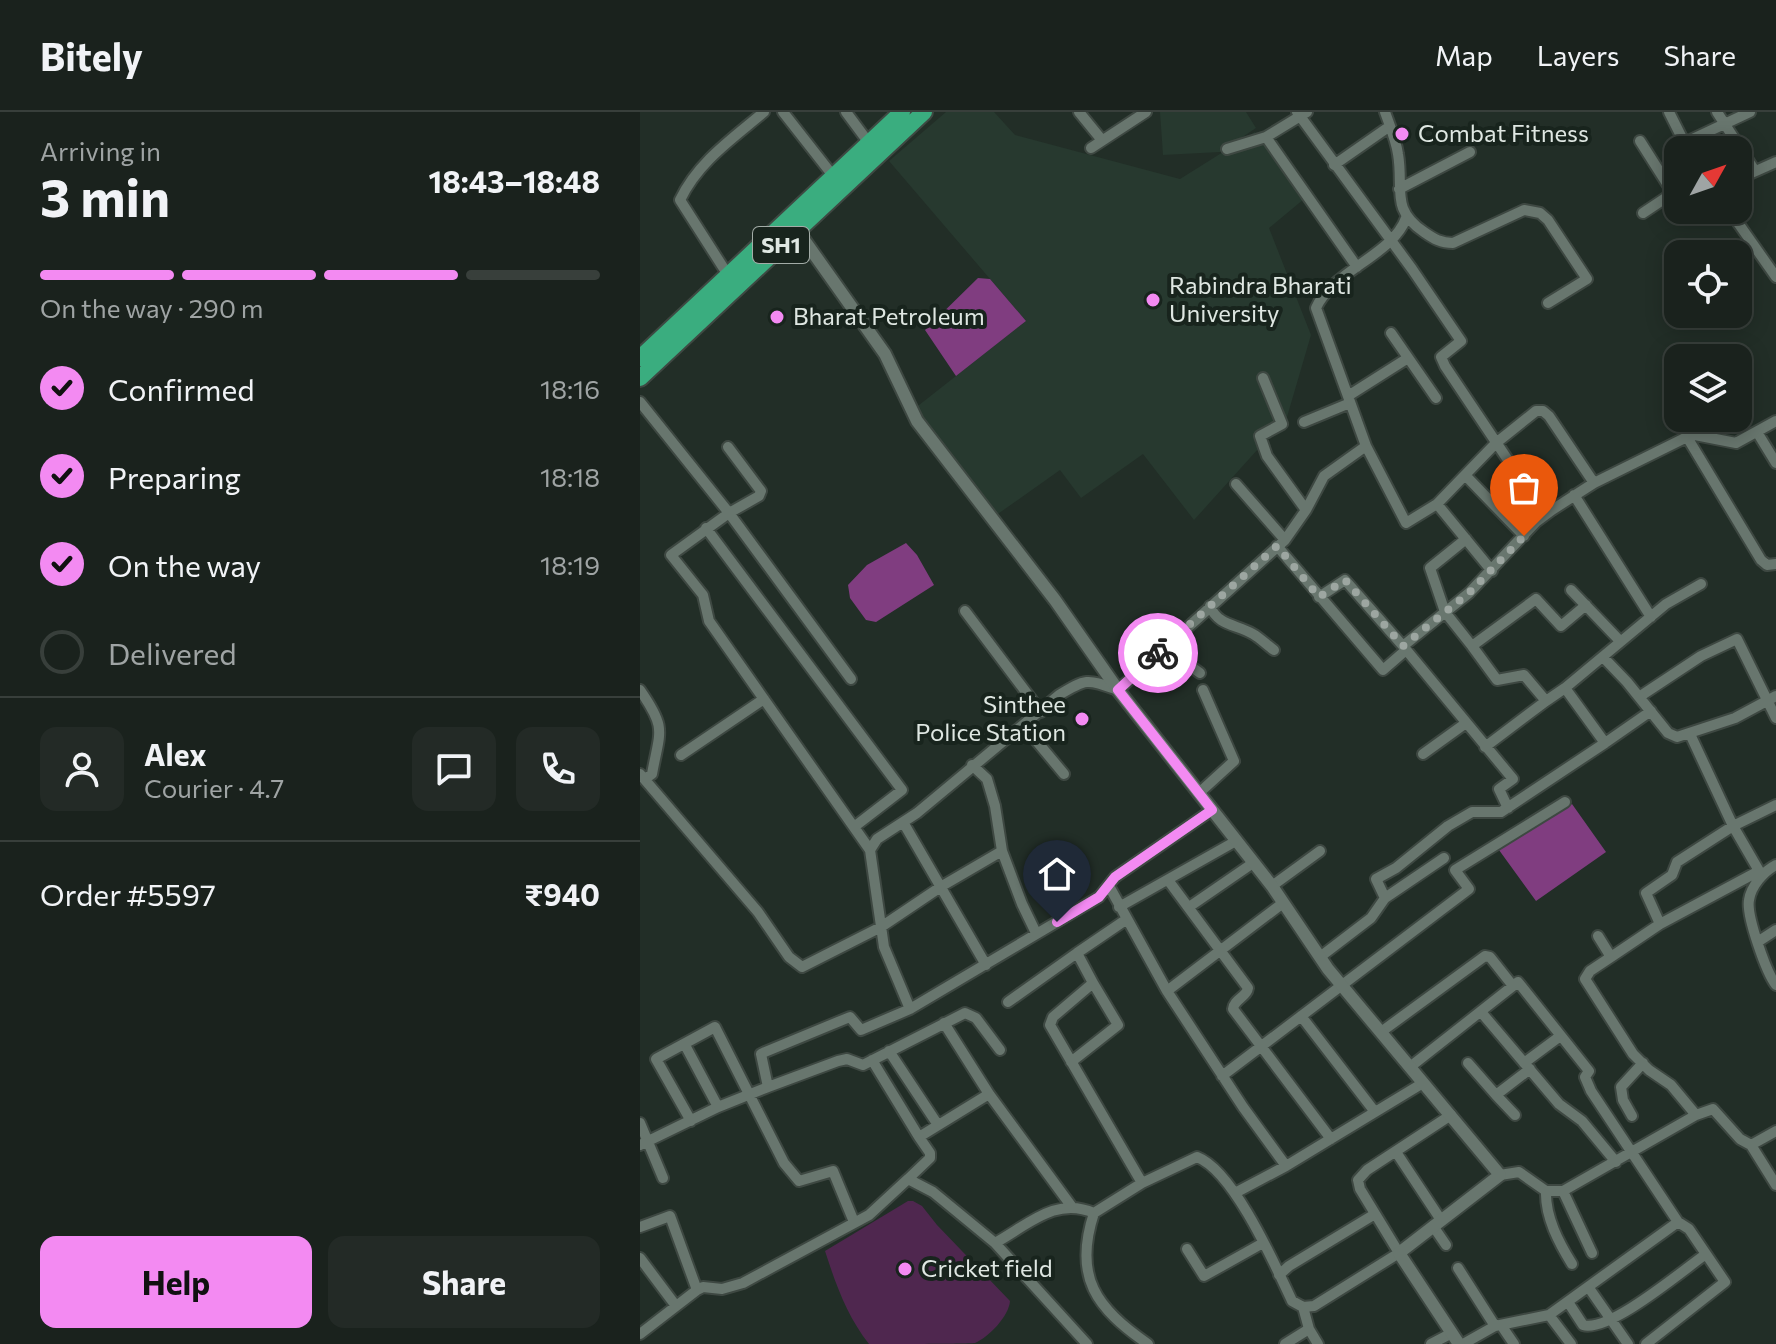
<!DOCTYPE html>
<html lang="en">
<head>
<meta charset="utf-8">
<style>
  :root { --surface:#1a221d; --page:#232a26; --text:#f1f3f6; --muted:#9fa4a4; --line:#383f3b; --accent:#f38af2 }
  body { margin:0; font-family:Commissioner,sans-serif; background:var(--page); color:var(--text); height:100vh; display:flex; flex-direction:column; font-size:30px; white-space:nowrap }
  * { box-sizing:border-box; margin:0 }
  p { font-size:26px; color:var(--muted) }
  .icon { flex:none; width:44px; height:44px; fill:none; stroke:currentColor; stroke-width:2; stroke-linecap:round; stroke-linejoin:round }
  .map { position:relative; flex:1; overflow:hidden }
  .side { display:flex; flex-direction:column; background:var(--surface); width:640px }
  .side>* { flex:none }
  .needle { width:52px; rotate:50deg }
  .buttons { position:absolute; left:1024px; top:24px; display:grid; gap:16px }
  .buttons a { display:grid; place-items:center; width:88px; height:88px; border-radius:16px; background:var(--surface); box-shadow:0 4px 20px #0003,0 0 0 2px var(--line); font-size:40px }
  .pin { position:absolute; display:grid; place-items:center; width:68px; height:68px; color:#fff; margin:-82px -34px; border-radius:50% 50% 50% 0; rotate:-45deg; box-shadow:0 0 8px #0007 }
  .pin .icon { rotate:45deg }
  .courier { position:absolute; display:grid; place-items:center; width:80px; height:80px; margin:-40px; border:6px solid #f38af2; border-radius:50%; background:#fff; color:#222; box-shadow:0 2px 10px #0007 }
  .summary em { font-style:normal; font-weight:700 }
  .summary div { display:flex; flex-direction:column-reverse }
  .summary { display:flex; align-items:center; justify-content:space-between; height:136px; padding:0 40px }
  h1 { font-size:52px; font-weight:700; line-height:60px }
  .bar { display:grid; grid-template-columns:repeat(4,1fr); gap:12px 8px; align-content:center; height:96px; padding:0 40px }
  .bar i { height:10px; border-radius:6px; background:var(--line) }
  .bar .current { background:var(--accent) }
  .bar p { grid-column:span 4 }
  .line { display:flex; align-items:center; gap:20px; padding:0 40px; border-top:2px solid var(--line) }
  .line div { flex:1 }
  .round { display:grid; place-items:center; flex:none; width:84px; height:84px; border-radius:16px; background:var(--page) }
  ol { padding:0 40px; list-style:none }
  li { display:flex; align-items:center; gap:24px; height:88px }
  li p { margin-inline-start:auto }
  li .icon { padding:8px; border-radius:50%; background:var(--accent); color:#111; stroke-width:4 }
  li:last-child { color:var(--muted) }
  li i { width:44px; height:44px; border:4px solid var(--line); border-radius:50% }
  .cta { display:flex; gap:16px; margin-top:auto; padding:16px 40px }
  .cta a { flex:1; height:92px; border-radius:16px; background:var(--accent); color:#111; font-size:32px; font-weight:700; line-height:92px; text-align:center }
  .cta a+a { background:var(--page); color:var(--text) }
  header { display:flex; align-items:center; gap:48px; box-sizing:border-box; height:112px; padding:0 40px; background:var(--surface); border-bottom:2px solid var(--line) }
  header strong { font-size:38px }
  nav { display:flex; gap:44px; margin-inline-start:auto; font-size:28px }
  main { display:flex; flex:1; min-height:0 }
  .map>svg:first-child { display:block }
  .built { fill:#27392f }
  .green { fill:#4f274f }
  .water { fill:#803d80 }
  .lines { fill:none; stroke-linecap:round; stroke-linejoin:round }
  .minor-casing { stroke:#3e4842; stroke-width:14 }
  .tertiary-casing { stroke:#3e4842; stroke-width:16 }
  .primary-casing { stroke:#3e4842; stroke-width:20 }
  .minor { stroke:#68766e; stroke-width:10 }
  .tertiary { stroke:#68766e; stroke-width:12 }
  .primary { stroke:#3aad7f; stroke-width:16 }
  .done { stroke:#9da6a1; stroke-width:8; stroke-dasharray:0 14.4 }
  .route { stroke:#f38af2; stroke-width:10 }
  .poi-dot { fill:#f38af2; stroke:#18241d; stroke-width:3 }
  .labels { text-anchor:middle; stroke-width:8; stroke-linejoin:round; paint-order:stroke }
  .shield { fill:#18241d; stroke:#a3aca7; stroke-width:2 }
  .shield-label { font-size:22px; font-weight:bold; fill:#dfe7e2 }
  .poi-label { font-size:24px; fill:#dfe7e2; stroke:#18241d; text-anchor:start }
</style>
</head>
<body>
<header>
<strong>Bitely</strong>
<nav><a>Map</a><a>Layers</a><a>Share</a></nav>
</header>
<main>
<section class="side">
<div class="summary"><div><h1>3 min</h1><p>Arriving in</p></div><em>18:43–18:48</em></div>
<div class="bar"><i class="current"></i><i class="current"></i><i class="current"></i><i></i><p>On the way · 290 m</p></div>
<ol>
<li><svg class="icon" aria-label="check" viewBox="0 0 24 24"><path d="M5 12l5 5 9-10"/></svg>Confirmed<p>18:16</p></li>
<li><svg class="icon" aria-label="check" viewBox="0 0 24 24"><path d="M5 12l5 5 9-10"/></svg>Preparing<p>18:18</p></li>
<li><svg class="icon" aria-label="check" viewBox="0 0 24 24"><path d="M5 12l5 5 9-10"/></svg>On the way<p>18:19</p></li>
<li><i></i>Delivered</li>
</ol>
<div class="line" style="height:144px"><a class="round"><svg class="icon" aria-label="person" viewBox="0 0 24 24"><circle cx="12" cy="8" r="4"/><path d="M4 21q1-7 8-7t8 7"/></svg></a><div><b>Alex</b><p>Courier · 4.7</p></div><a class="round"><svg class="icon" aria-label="chat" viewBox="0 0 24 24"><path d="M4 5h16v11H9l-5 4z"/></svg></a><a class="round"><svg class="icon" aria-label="phone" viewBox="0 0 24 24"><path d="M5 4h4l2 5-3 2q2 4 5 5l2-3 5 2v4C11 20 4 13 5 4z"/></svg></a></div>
<div class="line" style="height:104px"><div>Order #5597</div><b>₹940</b></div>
<div class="cta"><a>Help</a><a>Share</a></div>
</section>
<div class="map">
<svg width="1136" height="1232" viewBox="0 0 1136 1232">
  <rect width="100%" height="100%" fill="#222e27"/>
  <path class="built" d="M306 0H354L375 23 540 67 615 20 664 87 629 116 671 223 647 305 554 408 503 342 441 386 420 358 355 404 274 297 386 209 249 49Z
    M520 0H606L616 16 580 40 523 43Z"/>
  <path class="green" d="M268 1089H273L282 1094 297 1113 370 1189C369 1204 349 1225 335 1231 325 1232 246 1232 229 1232 207 1204 196 1173 185 1139Z"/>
  <path class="water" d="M338 166 350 167 386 209 316 264 285 218Z
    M266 431 277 443 294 473 236 510 226 508 210 486 208 473 227 453Z
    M932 692 966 740 896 789 859 738Z"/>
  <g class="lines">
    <defs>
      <path id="minor" d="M143 0 194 65
        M206 0 229 31
        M439 0 461 27
        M657 0 772 157 821 229 801 245 805 254 876 360 912 398
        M745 0C750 14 756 28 758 42 764 77 750 97 784 120 794 127 801 131 813 131L884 98 900 101 908 108 947 167 908 191
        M1029 0 1048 38
        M1077 0 1115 59
        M626 25 717 155
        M1000 29 1033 81
        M1044 31 1110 0
        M451 36 506 0
        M587 37 626 25 667 0
        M694 53 750 14
        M1098 67 1136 50
        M759 77 830 40
        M1089 98 1136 165
        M1003 101 1036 79
        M88 163 40 88C58 50 92 27 124 0
        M751 221 796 286
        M623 266 642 312 620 324 627 344 666 398
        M708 284 768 246
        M0 290 89 401 31 443 63 483 69 509 230 738
        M664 310 710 291
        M1117 320 1136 351
        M1047 325 1121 448 1127 453 1136 452
        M726 334 766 411 797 392 825 363 884 424
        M88 335 121 379 119 384 89 401 211 567
        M825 363 856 331 896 299H903L909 304 954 371
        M596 372 645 428
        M934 383 1011 505
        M797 392 852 459
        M66 416 262 678 214 715
        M826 427 790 456 805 500 832 534
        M637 434 743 558 766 538
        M931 478 980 529
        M679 485 705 468 763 534 829 481 896 410 912 398 954 371 1047 325 1055 323 1096 331 1136 309
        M570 494C578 514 596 512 613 522 620 526 627 533 634 538
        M325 499 401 600
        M532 529 549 553 560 561
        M763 534 873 667 859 677 868 696
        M963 545 987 570 1028 621 1037 625 1095 606 1136 584
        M925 576 906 589 884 563 857 568 832 534 896 487 921 514 946 493
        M0 578C27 617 20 618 12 662L5 667
        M999 585 1061 544 1097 527 1136 606
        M384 614 424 662
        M1050 622 1093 714 1136 693
        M965 631 1011 599
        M845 635 906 589
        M783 642 826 611
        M41 643 124 587
        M332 653 347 667 355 694 362 739 382 792 396 821
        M0 662 118 800 149 845 162 855 241 815 302 774 362 739
        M559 681 594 649 563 578
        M263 710 346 853
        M1136 753C1124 759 1111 774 1109 788 1106 803 1126 860 1136 873
        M528 768 608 876C607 885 594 887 593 897L691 1027
        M469 774 527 879 643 791
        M632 774 680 739
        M745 786 804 746
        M479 795 596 729
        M549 795 613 751
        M487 807 437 841 453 871 413 905 410 913 502 1071
        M1020 812 1119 759
        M958 824 971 845 950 859 945 867 993 942 1009 958 1031 973 1056 1003
        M1119 829 1136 818
        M680 845 731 806 745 786 736 767 756 756 808 714 832 700H861L965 631 925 576 1026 492 1061 472
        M971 845 1020 812 1006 781 1032 763 1037 750 1093 714 1122 764
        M527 879 603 995 646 1054 783 971
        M368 890 437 841
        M270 897 244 835 230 738 237 727 277 701 419 583C447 566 447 567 478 578L645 428 666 398 684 364 726 334 676 196C692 159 753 143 766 106
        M841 900 919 992 942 1009 976 1050
        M661 904 735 1000
        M304 911 349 982
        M741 920 845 844 850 845 873 874
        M45 933 78 995
        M249 939 298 1013
        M232 948 279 1025 349 982 432 1095
        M431 950 478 913 453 871
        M828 951 856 983
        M884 951 919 925
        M770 955 878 870 949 959 945 965 951 979 1038 1110
        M582 964 829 777 815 758 925 690
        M128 975 198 949 207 947 223 953 325 901 336 906 360 938
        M875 1003 856 983 890 957
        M992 1004 983 988 981 975 1003 951
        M51 1009 16 947 75 915 144 1051 159 1069 193 1059 214 1110
        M0 1011 23 1066
        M0 1033 78 995 128 975 121 942 125 940 210 905 221 918 270 897 459 785 475 765 572 698
        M1111 1033 1136 1073
        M756 1040 801 1108
        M860 1063 879 1060 906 1079H923L1056 1003 1073 997 1100 1027 1111 1033 1136 1019
        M268 1067 290 1046V1041L279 1025
        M906 1079C905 1105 919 1131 932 1152
        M923 1079 952 1141
        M595 1081 646 1054
        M454 1101C433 1165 456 1196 508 1232
        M793 1114 806 1133
        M0 1115 30 1104 57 1178
        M355 1131 447 1232
        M547 1137 564 1164 623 1131
        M0 1146 36 1194
        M818 1156 855 1214
        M639 1163 649 1154 735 1102
        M949 1176 988 1232
        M928 1190 943 1213C969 1221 1043 1158 1066 1142
        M663 1195 669 1217 678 1232
        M861 1213 874 1232
        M0 1222 57 1178 63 1175 82 1177 103 1171 229 1103 268 1067 293 1080 355 1131C388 1113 416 1084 454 1101L502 1071 557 1045C594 1059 635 1153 652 1189L663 1195 674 1194 759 1141 720 1077 718 1068 727 1058 811 1003
        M645 1232 669 1217
        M791 1232 812 1221
        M823 1232 855 1214 909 1203
        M931 1232 909 1203 1038 1110 1049 1117 1085 1170 1006 1232"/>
      <path id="tertiary" d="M157 118 245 242 277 309 415 488 478 578 632 774 688 857 860 1063 759 1141 819 1232"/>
      <path id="primary" d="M0 246 262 0
        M0 266 284 0"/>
    </defs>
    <use href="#minor" class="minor-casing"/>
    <use href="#tertiary" class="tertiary-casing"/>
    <use href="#primary" class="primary-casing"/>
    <use href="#minor" class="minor"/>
    <use href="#tertiary" class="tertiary"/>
    <use href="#primary" class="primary"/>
  </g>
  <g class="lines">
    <path class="done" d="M518 541 637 434 679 485 705 468 763 534 829 481 884 424"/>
    <path class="route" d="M417 810 459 785 475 765 572 698 478 578 518 541"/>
  </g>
  <g class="poi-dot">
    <circle cx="762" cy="22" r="8"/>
    <circle cx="513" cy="188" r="8"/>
    <circle cx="137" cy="205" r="8"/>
    <circle cx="442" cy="607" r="8"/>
    <circle cx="265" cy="1157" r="8"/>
  </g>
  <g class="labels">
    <rect class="shield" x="113" y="115" width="56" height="36" rx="6"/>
    <g class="shield-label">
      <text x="141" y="141">SH1</text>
    </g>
    <g class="poi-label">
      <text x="778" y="30">Combat Fitness</text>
      <text x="529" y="182">Rabindra Bharati<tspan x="529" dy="28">University</tspan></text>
      <text x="153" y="213">Bharat Petroleum</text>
      <text x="426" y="601" text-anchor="end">Sinthee<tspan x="426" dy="28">Police Station</tspan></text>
      <text x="281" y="1165">Cricket field</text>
    </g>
  </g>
</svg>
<div class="buttons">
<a><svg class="needle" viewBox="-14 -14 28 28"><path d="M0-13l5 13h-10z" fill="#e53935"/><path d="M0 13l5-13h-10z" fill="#9fa4a4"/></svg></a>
<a><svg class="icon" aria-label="locate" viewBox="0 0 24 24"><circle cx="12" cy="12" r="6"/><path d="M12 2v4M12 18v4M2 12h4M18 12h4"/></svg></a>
<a><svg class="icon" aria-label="layers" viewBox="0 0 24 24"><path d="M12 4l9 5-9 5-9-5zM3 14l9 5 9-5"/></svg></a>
</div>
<div class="pin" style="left:884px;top:424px;background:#ea580c"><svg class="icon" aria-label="bag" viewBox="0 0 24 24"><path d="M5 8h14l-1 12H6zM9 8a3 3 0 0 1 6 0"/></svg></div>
<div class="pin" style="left:417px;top:810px;background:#1f2937"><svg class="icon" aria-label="home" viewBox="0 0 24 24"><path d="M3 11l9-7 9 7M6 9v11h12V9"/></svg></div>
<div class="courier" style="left:518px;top:541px"><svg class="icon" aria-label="bike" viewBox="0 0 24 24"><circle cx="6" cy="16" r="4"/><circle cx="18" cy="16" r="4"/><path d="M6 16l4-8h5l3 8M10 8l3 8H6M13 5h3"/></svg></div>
</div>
</main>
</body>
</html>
